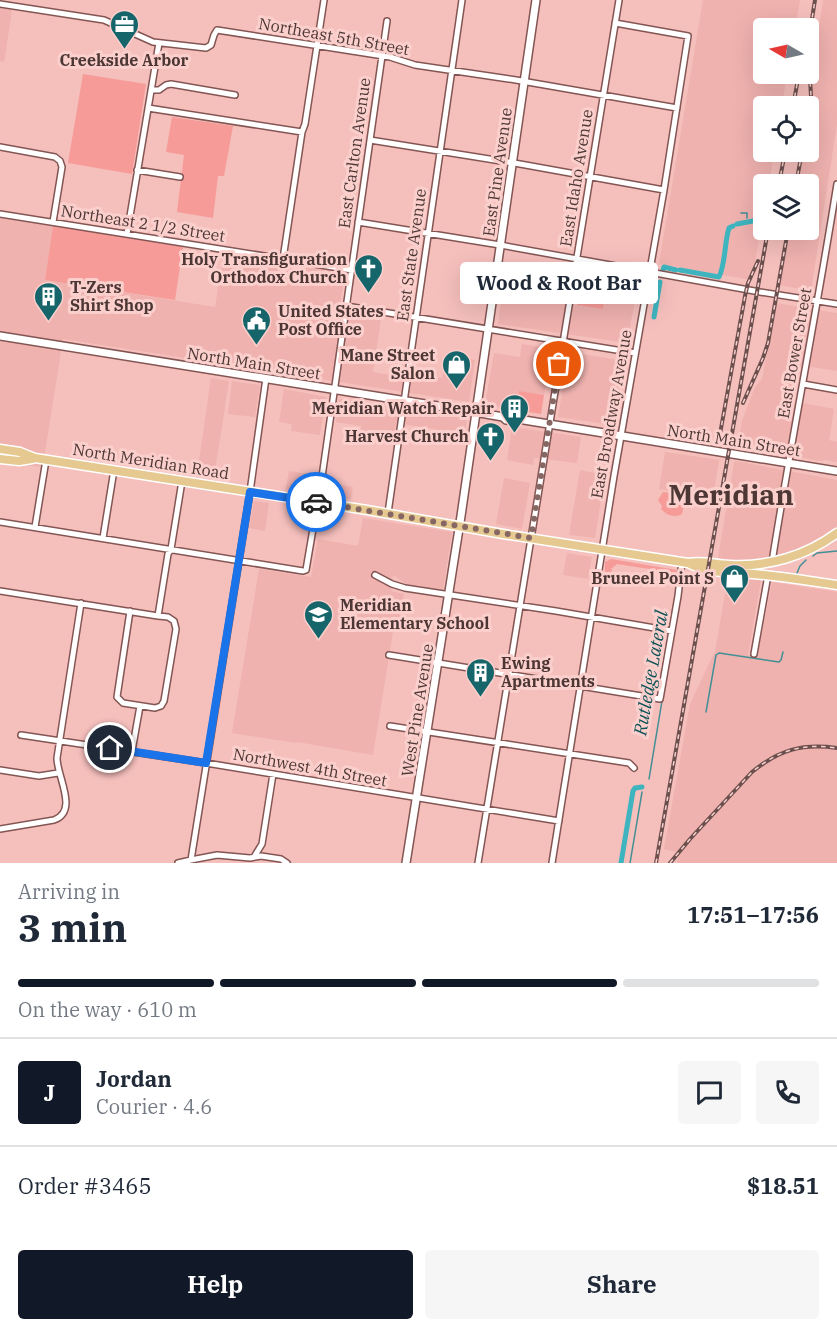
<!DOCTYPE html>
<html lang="en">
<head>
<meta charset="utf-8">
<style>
  :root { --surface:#fff; --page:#f6f6f7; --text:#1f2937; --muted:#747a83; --line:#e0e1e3; --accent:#111827 }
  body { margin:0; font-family:"IBM Plex Serif",serif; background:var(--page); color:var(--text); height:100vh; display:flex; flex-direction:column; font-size:22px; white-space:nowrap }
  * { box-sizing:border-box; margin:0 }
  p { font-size:20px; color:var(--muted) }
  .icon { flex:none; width:33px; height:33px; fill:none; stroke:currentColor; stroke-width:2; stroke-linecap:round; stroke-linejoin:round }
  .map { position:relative; height:863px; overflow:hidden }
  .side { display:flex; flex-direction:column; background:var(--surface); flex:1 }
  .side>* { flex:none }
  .needle { width:39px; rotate:279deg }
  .fabs { position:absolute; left:753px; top:18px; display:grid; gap:12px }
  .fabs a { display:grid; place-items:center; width:66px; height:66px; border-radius:6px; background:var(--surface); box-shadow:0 6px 24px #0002; font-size:30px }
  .pin { position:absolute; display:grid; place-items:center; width:51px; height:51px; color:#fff; margin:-26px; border:3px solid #fff; border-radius:50%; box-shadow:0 2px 6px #0007 }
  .courier { position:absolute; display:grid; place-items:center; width:60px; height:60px; margin:-30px; border:4px solid #1a73e8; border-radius:50%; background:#fff; color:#222; box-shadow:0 2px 8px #0007 }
  .bubble { position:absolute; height:42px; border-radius:6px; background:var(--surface); box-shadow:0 6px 24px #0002; font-size:20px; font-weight:800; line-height:42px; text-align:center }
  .headline em { font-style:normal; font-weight:800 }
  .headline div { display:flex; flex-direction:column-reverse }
  .headline { display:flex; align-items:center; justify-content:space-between; height:102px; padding:0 18px }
  h1 { font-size:39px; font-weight:800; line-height:45px }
  .bar { display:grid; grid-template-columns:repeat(4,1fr); gap:9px 6px; align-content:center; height:72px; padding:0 18px }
  .bar i { height:8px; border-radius:4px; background:var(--line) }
  .bar .active { background:var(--accent) }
  .bar p { grid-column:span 4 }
  .line { display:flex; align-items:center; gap:15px; padding:0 18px; border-top:2px solid var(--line) }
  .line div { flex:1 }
  .round { display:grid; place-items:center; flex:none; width:63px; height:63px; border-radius:6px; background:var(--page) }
  .primary-button { display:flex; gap:12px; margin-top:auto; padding:12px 18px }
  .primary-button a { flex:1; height:69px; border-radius:6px; background:var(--accent); color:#fff; font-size:24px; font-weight:800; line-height:69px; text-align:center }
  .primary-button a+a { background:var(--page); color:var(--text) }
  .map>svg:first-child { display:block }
  .built { fill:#efb2af }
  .green { fill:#f69b98 }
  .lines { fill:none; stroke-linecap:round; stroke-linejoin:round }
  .stream { stroke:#428f95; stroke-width:1.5 }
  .canal { stroke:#3eb5be; stroke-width:5 }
  .minor-casing { stroke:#835553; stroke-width:8 }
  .tertiary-casing { stroke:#835553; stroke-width:10 }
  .primary-casing { stroke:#fff; stroke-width:11 }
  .minor { stroke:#fff; stroke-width:5 }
  .tertiary { stroke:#fff; stroke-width:7 }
  .primary { stroke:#e5c991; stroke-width:8 }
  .rail-casing { stroke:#6c504e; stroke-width:4 }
  .rail { stroke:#fbcfcc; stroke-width:1.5; stroke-dasharray:4.5; stroke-linecap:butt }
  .done { stroke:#876764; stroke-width:6; stroke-dasharray:0 10.8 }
  .route { stroke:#1a73e8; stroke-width:8 }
  .labels { text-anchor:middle; stroke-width:6; stroke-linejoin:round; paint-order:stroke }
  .street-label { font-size:16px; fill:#4c3735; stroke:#fbcfcc }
  .poi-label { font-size:16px; font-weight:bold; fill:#4c3735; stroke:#fbcfcc; text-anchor:end }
  .water-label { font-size:18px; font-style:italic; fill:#0c5257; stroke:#fbcfcc }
  .town-label { font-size:28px; font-weight:bold; fill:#4c3735; stroke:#fbcfcc }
</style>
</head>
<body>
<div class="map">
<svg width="837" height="863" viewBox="0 0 837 863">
  <rect width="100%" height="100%" fill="#f5bfbc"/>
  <path class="built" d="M703 0H800L795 28H764V74H787L782 106H764V152H774L769 184H764L763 214 752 280 659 264Z
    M823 0H837V124L811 291 780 285 788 230H808V184H795L800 152H808V106H807Z
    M0 8 12 10 4 62 0 61Z
    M0 218 53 226 45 280 215 307 224 254 340 273 344 277 339 312 381 319 373 372 412 379 413 374 442 378 446 356 475 360 469 402 63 339 45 452 44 467 0 463Z
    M615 275 639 279 627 343 498 324 502 293 603 309 608 277Z
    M776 303 837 313V371L799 365 793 401 834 409 829 440 837 442V462L825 460 819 461 781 453 738 446 742 421 755 387 762 379Z
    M522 344 624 361 613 425 558 417 565 376 549 372 544 395 519 391 516 410 485 405 494 353 520 357Z
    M211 378 229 381 214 477 197 475Z
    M232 381 260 385 255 417 228 414Z
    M284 389 326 397 320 435 291 431 292 424 279 422Z
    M339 399 399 406 467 418 463 445 433 441 434 429 396 423 393 441 360 435 361 426 336 422Z
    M512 427 581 437 577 463 534 458 533 465 507 460Z
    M665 452 719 460 713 498 659 489Z
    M736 461 837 480V527L808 545 781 556 763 559 740 561 724 560 718 558 734 462Z
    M580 470 600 474 599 479 604 480 595 538 569 535Z
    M289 471 328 477 327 483 353 487 351 499 286 489Z
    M504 478 530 483 522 529 496 524Z
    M254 501 269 503 265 531 249 528Z
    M363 518 452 532 443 590 406 584 393 575 391 591 404 594 399 619H395L373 755 297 742V743L232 733 259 569 311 577 318 539 358 546Z
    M567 553 592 557 588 579 563 575Z
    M728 577 761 580 748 655 757 657 772 582 837 592V863H677L679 853 664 849 690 704 715 651Z"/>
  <path class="green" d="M83 74 146 84 132 174 68 163Z
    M172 117 233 126 224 176H218L213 218 177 212 184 155 166 152Z
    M54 225 183 247 175 300 45 280 53 226Z
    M583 272 608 277 603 309 577 305Z
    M519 391 544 395 541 414 516 410Z
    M663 492 690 496 689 500H685L682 514C675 518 667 516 661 509L662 506 658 500Z
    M611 559 677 570 675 585 672 584 673 577 669 572 617 564 611 569 612 571 608 574 605 573V562Z"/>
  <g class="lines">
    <path class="stream" d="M741 213H747V218
      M813 556 817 553 837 551
      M797 573 800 566 806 560
      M682 584 684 573
      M706 712 716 655 719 653 779 662 781 660 783 652
      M649 779 662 701
      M630 863 642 792"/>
    <path class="canal" d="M737 224 764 219
      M663 270 664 267 676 270
      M680 270 719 277C726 262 724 244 729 228L733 226
      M654 317 660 282
      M621 863 633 791 635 788 642 787"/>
    <defs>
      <path id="minor" d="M0 4 104 20 153 42 206 48 211 45 214 35 217 30 390 57 415 65 516 80 677 108
        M151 90H159L166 85 171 84 235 95
        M148 108 302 132
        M370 140 520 164 664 190
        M0 147 55 157 60 161 62 167 53 222
        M137 170 180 177
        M0 214 352 270
        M358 222 500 245 760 292 837 304
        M127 234 159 43
        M283 259 302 132 305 124 324 0
        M346 306 635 353
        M803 384 837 390
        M388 513 462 0
        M0 522 303 571 306 570 315 517 317 512 387 21
        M35 527 46 460
        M103 538 114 470
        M772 562C792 436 817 310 837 184
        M375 575 392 584 405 588 556 611 672 631
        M0 591 158 616 168 617 174 621 176 629 164 701 161 706 155 708 123 703 117 697 130 611
        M158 616 168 554 171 549 182 481
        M754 654 768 575
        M389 655 660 699 678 596 682 562
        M390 726 629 763 634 768
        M21 735 206 763 559 821
        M132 751 140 706
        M0 770 39 776 58 773
        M0 829 54 820C79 811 57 777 57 758L81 603
        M254 857 262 844 273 774
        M191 860 217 855 250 858 261 856 281 859 287 863
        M178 863 191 860 250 492 266 378
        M478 863 619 0
        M552 863 614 476 664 190 688 36 615 23"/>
      <path id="tertiary" d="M0 336 469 411 503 417 506 420 518 421 521 419
        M503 417 507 415 519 416 521 419 524 420 837 471
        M406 863 461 516 536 0"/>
      <path id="primary" d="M0 449 20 452 35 458 367 510 503 534 688 563C708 574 731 572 753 574 781 576 809 581 837 585
        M0 459 19 461 32 459
        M688 563C703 560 716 565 730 565 768 567 806 556 837 533"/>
    </defs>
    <use href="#minor" class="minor-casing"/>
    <use href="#tertiary" class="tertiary-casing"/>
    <use href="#primary" class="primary-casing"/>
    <use href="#minor" class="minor"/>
    <use href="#tertiary" class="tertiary"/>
    <use href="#primary" class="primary"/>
    <defs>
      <path id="rail" d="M808 44 815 0
        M808 46 811 96 808 115
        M793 106 799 74
        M779 184 785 152
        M796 184 802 152
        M743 403 763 358 768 343 788 230
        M720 434 745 296 748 283 758 261
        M656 863 768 230
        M670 863 690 839 752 772C779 750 802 743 837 748"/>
    </defs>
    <use href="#rail" class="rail-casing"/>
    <use href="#rail" class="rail"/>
  </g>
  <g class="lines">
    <path class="done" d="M316 502 531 538 559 364"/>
    <path class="route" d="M110 748 206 763 250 492 316 502"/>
  </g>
  <defs>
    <symbol id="office-pin" viewBox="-11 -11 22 30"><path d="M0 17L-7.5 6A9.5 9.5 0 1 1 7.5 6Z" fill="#16656a" stroke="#fbcfcc"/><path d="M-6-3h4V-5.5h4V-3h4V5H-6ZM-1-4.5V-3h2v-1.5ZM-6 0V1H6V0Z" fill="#fff"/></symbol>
    <symbol id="church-pin" viewBox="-11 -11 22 30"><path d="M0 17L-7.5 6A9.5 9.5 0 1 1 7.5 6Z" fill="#16656a" stroke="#fbcfcc"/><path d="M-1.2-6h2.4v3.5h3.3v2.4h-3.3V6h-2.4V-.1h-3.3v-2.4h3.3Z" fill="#fff"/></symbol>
    <symbol id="building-pin" viewBox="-11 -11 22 30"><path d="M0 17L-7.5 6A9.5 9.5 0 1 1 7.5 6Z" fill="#16656a" stroke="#fbcfcc"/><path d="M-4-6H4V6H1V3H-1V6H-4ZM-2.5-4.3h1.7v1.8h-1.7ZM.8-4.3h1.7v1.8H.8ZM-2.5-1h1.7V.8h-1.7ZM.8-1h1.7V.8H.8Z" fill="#fff"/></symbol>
    <symbol id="civic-pin" viewBox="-11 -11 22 30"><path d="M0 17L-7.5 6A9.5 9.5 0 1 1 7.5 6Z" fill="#16656a" stroke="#fbcfcc"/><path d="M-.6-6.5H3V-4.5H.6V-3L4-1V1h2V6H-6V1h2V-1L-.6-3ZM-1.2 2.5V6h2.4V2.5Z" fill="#fff"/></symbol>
    <symbol id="shop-pin" viewBox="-11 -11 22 30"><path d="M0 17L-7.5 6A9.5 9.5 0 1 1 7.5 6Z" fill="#16656a" stroke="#fbcfcc"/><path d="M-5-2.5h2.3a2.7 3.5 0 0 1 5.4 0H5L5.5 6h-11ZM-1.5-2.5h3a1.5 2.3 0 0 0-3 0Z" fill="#fff"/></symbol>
    <symbol id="school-pin" viewBox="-11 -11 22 30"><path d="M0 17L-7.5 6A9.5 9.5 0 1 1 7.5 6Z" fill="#16656a" stroke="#fbcfcc"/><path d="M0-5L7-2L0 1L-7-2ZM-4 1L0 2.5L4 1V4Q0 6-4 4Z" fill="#fff"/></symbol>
  </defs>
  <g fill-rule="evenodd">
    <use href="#office-pin" x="108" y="8" width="33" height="45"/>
    <use href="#church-pin" x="352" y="252" width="33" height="45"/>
    <use href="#building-pin" x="32" y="280" width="33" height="45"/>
    <use href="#civic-pin" x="240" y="304" width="33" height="45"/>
    <use href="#shop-pin" x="440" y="348" width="33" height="45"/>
    <use href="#building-pin" x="498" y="392" width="33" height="45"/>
    <use href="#church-pin" x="474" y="420" width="33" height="45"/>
    <use href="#shop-pin" x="718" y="562" width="33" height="45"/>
    <use href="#school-pin" x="302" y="598" width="33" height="45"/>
    <use href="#building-pin" x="464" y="656" width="33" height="45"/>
  </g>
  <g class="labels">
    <g class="street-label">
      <text transform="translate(334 36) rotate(10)" y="6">Northeast 5th Street</text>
      <text transform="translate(354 153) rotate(-82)" y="6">East Carlton Avenue</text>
      <text transform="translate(497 172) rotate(-82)" y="6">East Pine Avenue</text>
      <text transform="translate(576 178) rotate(-81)" y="6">East Idaho Avenue</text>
      <text transform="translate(143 223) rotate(9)" y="6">Northeast 2 1/2 Street</text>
      <text transform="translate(411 255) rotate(-82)" y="6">East State Avenue</text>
      <text transform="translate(794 353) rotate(-80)" y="6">East Bower Street</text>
      <text transform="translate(254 363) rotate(9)" y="6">North Main Street</text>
      <text transform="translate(611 414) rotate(-80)" y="6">East Broadway Avenue</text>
      <text transform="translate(734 440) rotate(9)" y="6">North Main Street</text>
      <text transform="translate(151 461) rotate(9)" y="6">North Meridian Road</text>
      <text transform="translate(417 710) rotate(-81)" y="6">West Pine Avenue</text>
      <text transform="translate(310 767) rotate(10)" y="6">Northwest 4th Street</text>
    </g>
    <g class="poi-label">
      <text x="124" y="66" text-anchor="middle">Creekside Arbor</text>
      <text x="347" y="265">Holy Transfiguration<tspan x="347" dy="18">Orthodox Church</tspan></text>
      <text x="70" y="293" text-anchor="start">T-Zers<tspan x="70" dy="18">Shirt Shop</tspan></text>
      <text x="278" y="317" text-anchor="start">United States<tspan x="278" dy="18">Post Office</tspan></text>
      <text x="435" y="361">Mane Street<tspan x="435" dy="18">Salon</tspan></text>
      <text x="494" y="414">Meridian Watch Repair</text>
      <text x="469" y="442">Harvest Church</text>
      <text x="714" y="584">Bruneel Point S</text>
      <text x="340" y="611" text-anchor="start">Meridian<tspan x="340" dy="18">Elementary School</tspan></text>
      <text x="501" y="669" text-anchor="start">Ewing<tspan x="501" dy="18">Apartments</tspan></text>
    </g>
    <g class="water-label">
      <text transform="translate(651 673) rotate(-80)" y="6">Rutledge Lateral</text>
    </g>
    <g class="town-label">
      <text x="731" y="505">Meridian</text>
    </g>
  </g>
</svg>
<div class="fabs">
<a><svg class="needle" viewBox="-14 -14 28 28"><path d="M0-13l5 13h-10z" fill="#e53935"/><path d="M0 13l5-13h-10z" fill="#747a83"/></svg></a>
<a><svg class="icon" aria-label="locate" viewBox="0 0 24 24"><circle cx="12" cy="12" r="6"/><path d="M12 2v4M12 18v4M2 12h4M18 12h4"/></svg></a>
<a><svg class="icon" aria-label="layers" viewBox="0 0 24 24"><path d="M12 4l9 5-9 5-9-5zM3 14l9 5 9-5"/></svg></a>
</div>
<div class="pin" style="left:559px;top:364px;background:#ea580c"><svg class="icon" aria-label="bag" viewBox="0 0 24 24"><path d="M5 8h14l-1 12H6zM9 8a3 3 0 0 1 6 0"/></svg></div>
<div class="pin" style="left:110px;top:748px;background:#1f2937"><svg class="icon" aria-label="home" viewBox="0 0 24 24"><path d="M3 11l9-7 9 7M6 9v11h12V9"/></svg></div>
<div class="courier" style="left:316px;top:502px"><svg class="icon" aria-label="car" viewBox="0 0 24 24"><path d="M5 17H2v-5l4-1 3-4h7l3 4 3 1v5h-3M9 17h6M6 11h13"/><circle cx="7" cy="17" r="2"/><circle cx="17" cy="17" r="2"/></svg></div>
<div class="bubble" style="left:460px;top:262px;width:198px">Wood &amp; Root Bar</div>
</div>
<section class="side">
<div class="headline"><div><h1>3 min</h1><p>Arriving in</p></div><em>17:51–17:56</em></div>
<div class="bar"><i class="active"></i><i class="active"></i><i class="active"></i><i></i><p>On the way · 610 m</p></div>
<div class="line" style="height:108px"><b class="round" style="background:var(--accent);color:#fff">J</b><div><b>Jordan</b><p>Courier · 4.6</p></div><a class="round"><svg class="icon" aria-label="chat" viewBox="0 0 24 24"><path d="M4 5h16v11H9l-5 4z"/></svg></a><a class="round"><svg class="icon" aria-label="phone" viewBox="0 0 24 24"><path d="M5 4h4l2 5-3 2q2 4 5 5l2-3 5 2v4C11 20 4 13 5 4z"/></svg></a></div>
<div class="line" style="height:78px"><div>Order #3465</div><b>$18.51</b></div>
<div class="primary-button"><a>Help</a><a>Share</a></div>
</section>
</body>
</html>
